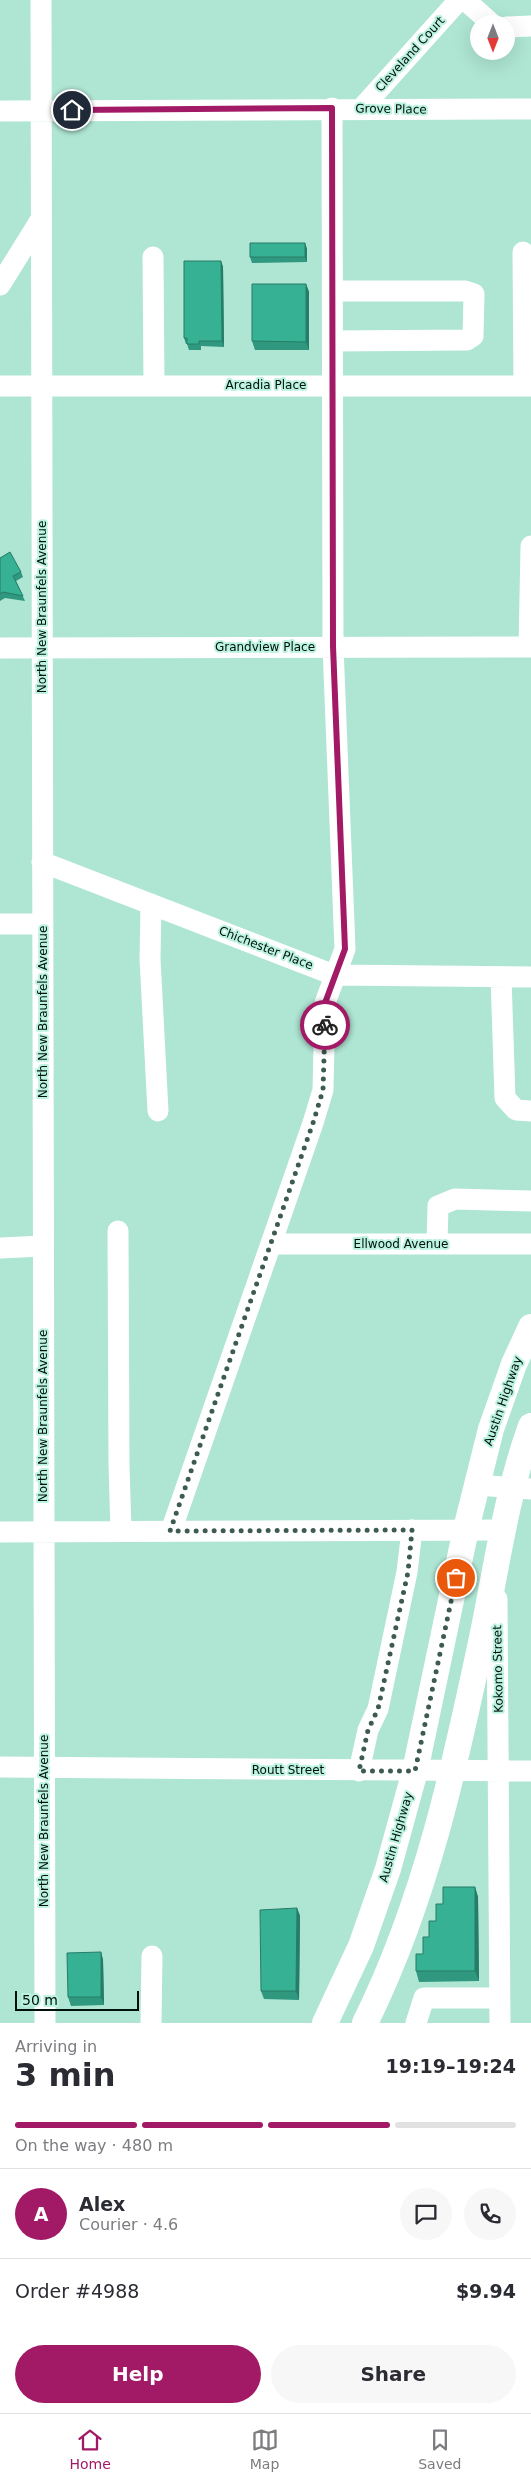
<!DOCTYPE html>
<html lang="en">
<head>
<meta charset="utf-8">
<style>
  :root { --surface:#fff; --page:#f7f7f7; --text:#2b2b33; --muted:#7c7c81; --line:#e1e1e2; --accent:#a21a66 }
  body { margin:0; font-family:"DejaVu Sans",sans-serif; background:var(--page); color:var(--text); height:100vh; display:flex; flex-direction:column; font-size:19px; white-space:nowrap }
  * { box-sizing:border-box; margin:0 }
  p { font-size:16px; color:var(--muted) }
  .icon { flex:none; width:28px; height:28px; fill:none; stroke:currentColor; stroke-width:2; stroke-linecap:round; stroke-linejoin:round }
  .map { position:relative; height:2023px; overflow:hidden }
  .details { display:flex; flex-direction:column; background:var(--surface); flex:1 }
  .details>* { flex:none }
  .needle { width:32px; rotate:180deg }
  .buttons { position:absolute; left:470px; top:15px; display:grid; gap:10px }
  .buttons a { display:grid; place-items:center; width:45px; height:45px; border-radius:50%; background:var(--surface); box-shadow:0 5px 20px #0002; font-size:25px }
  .scale { position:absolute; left:15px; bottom:12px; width:124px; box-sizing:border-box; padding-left:5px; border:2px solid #00110c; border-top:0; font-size:14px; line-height:18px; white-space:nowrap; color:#00110c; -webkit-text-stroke:4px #bbf2e0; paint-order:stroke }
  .pin { position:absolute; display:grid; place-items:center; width:42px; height:42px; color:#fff; margin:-21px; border:2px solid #fff; border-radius:50%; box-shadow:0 1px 5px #0007 }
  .courier { position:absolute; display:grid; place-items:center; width:50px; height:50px; margin:-25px; border:4px solid #a21a66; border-radius:50%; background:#fff; color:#222; box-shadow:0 1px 6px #0007 }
  .overview em { font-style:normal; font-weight:600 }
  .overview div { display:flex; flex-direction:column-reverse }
  .overview { display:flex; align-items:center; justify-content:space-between; height:85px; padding:0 15px }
  h1 { font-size:32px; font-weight:600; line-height:38px }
  .bar { display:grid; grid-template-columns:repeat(4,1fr); gap:8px 5px; align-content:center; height:60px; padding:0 15px }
  .bar i { height:6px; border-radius:4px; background:var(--line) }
  .bar .on { background:var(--accent) }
  .bar p { grid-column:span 4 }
  .line { display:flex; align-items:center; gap:12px; padding:0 15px; border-top:1px solid var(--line) }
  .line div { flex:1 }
  .round { display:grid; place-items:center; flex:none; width:52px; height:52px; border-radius:26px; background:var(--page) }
  .action { display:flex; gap:10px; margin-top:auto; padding:10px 15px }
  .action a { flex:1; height:58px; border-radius:30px; background:var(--accent); color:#fff; font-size:20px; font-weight:600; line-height:58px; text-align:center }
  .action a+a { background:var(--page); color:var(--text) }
  .tab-bar { display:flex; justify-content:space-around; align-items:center; height:70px; border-top:1px solid var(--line); background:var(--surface); font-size:14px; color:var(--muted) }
  .tab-bar a { display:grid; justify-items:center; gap:2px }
  .tab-bar .on { color:var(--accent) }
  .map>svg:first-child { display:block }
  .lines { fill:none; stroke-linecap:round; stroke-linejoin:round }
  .minor { stroke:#fff; stroke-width:21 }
  .major { stroke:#fff; stroke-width:26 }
  .wall { fill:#2f987e }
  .shaded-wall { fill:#267c67 }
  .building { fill:#37b193; stroke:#267c67 }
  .done { stroke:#3d5b52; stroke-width:5; stroke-dasharray:0 9 }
  .route { stroke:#a21a66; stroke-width:6 }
  .labels { text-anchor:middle; stroke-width:4; stroke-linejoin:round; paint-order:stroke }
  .street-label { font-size:12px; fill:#00110c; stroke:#bbf2e0 }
</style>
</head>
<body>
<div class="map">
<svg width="531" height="2023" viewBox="0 0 531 2023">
  <rect width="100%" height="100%" fill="#aee5d3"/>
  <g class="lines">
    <path class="minor" d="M41 0 45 2023
      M465 0 492 24
      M506 27 531 26
      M361 109 459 0
      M0 111 531 109
      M523 252 524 386
      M153 257 154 386
      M0 285 41 219
      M333 291H465L474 294 473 336 467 340 333 341
      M0 386H531
      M529 647 531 546
      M0 648 531 647
      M42 862 334 975 531 977
      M151 904 150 959 158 1111
      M0 924H42
      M501 977 505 1098 516 1110 531 1111
      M118 1231 119 1465 121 1531
      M271 1244H531
      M437 1244 438 1206 455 1199 531 1201
      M0 1248 43 1246
      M477 1485 531 1489
      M171 1531 313 1123 323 1090 325 1003 345 949 333 646 332 108
      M0 1532 503 1530
      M497 1599 500 2023
      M0 1767 531 1771
      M359 1771 368 1730 378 1709 407 1572 412 1530
      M151 2023 152 1956
      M416 2023 424 1998H499"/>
    <path class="major" d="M325 2023 361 1946 388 1869 415 1771 466 1529 491 1429 514 1364 531 1327
      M365 2023C426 1900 455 1766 483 1633 497 1564 507 1492 531 1426"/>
  </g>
  <path class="wall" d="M305 243 307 249V262L252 263 250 257Z
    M221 261 223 267 224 347 201 346V350H189L187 344H186L184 338Z
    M306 284 309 292V350H255L252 341Z
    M0 558 21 572 23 577 16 581 25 601 5 598 0 601Z
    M475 1887 478 1897 479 1981 419 1982 416 1971 423 1954 429 1937 443 1904Z
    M297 1908 300 1916 299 2000 264 1999 261 1991Z
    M101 1952 103 1960 104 2005 71 2006 68 1997Z"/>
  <path class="shaded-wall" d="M305 243 307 249V262L305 257Z
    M221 261 223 267 224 347 222 341Z
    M306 284 309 292V350L306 342Z
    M475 1887 478 1897 479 1981 475 1971Z
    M297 1908 300 1916 299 2000 296 1991Z
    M101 1952 103 1960 104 2005 101 1997Z"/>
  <path class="building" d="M250 243H305V257H250Z
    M184 261H221L222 341H199V344H187V338H184Z
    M252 284H306V342L252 341Z
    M10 552 21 572 13 576 23 596 3 592 0 594V558Z
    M443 1887H475V1971H416V1954H423V1937H429V1921H436V1904H443Z
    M297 1908 296 1991H261L260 1910Z
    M101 1952V1997H68L67 1953Z"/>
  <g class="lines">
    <path class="done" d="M325 1025 323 1090 313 1123 170 1531 412 1530 408 1572 378 1709 368 1730 359 1771H415L456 1578"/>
    <path class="route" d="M72 110 332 108 333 646 345 949 325 1003V1025"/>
  </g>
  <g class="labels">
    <g class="street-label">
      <text transform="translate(410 54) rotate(-48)" y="4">Cleveland Court</text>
      <text transform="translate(391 109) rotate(1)" y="4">Grove Place</text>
      <text x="266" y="389">Arcadia Place</text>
      <text transform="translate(42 607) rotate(-90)" y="4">North New Braunfels Avenue</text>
      <text x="265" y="651">Grandview Place</text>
      <text transform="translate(266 948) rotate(21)" y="4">Chichester Place</text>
      <text transform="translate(43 1012) rotate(-90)" y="4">North New Braunfels Avenue</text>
      <text x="401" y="1248">Ellwood Avenue</text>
      <text transform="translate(503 1401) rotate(-71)" y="4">Austin Highway</text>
      <text transform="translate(43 1416) rotate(-90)" y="4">North New Braunfels Avenue</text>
      <text transform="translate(498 1669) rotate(-91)" y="4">Kokomo Street</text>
      <text x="288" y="1774">Routt Street</text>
      <text transform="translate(44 1821) rotate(-90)" y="4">North New Braunfels Avenue</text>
      <text transform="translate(396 1837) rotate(-74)" y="4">Austin Highway</text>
    </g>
  </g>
</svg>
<div class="buttons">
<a><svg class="needle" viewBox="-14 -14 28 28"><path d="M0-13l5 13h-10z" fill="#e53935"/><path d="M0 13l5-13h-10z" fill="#7c7c81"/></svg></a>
</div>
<div class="scale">50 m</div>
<div class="pin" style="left:456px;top:1578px;background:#ea580c"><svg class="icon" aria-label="bag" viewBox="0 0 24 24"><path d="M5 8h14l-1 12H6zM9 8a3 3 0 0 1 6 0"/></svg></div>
<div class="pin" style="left:72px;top:110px;background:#1f2937"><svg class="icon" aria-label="home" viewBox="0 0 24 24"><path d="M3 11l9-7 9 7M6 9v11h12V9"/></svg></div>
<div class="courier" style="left:325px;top:1025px"><svg class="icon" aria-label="bike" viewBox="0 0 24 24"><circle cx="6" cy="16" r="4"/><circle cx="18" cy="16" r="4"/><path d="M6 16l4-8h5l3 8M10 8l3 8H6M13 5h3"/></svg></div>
</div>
<section class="details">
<div class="overview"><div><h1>3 min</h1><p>Arriving in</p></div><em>19:19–19:24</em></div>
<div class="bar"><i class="on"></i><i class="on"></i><i class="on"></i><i></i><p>On the way · 480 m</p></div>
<div class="line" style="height:90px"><b class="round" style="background:var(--accent);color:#fff">A</b><div><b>Alex</b><p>Courier · 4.6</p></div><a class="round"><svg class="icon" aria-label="chat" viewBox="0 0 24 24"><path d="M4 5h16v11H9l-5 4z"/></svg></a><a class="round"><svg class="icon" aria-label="phone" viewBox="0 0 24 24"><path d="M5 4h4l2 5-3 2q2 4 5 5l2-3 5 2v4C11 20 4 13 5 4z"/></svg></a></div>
<div class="line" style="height:65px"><div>Order #4988</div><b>$9.94</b></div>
<div class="action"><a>Help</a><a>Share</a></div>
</section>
<nav class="tab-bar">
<a class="on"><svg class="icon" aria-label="home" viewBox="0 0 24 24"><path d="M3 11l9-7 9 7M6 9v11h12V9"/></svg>Home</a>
<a><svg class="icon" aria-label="map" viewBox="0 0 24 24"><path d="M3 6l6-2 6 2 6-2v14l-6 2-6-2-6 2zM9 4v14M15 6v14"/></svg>Map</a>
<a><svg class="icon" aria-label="saved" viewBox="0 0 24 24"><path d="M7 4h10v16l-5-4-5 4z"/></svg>Saved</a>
</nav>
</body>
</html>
